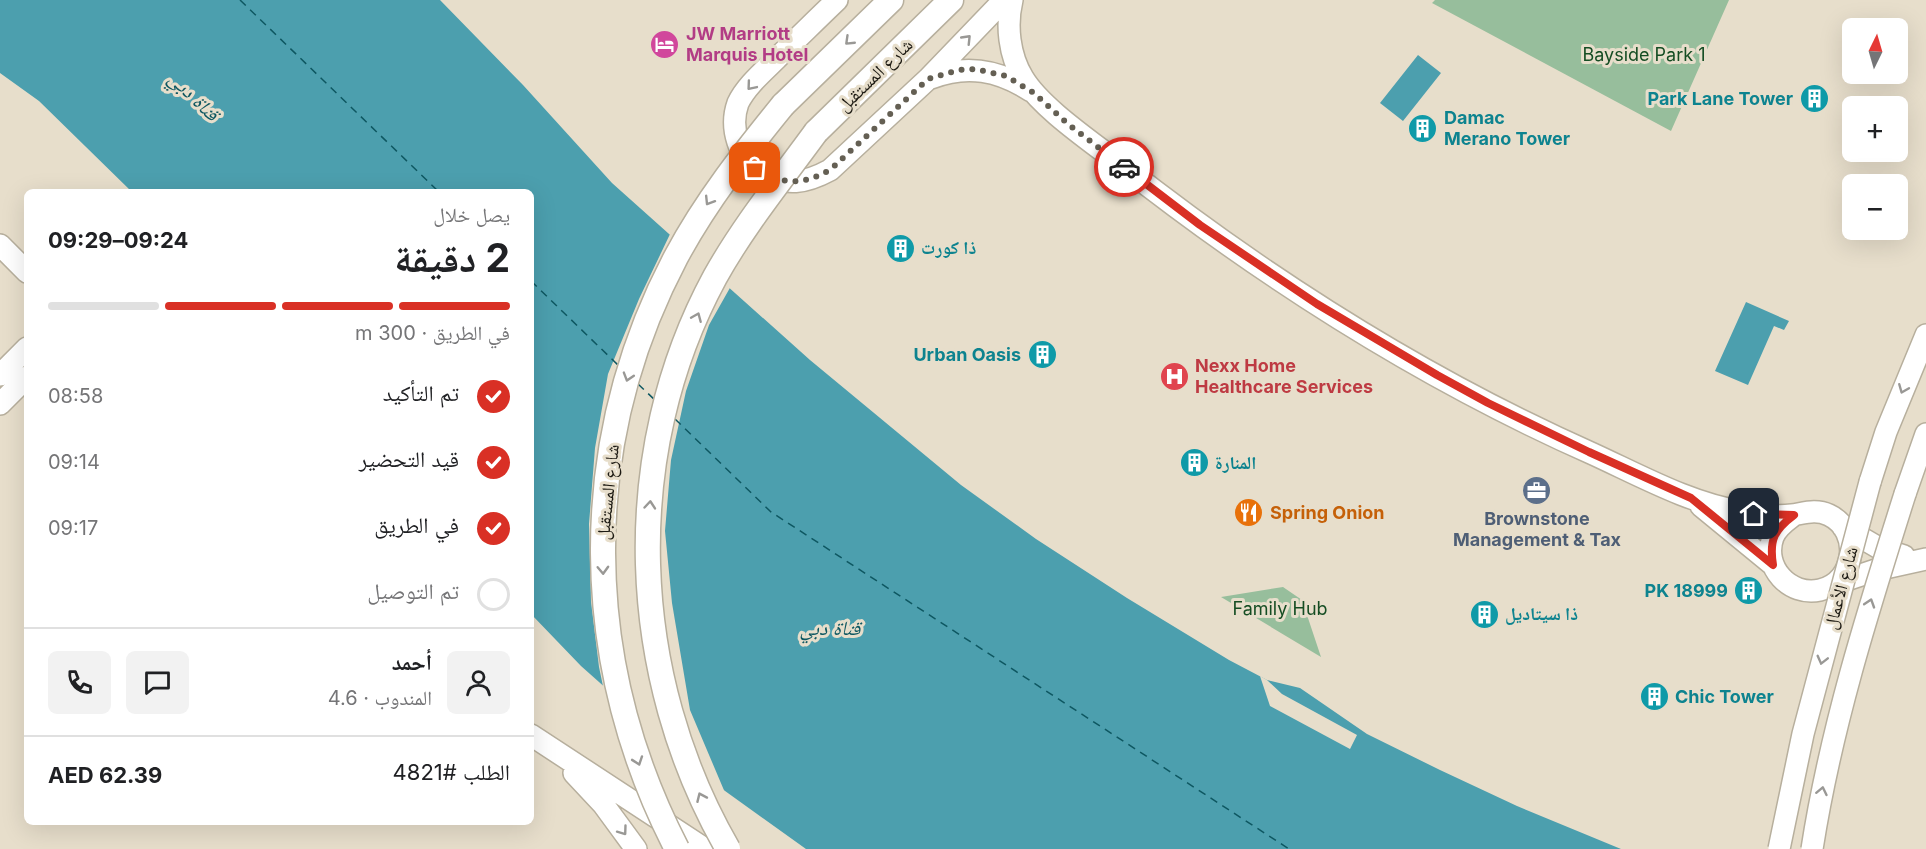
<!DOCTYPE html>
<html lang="ar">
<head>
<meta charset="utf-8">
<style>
  :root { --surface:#fff; --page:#f2f2f2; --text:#202124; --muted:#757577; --line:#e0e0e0; --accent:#d93025 }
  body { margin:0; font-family:Inter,"Noto Naskh Arabic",sans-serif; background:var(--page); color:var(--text); direction:rtl; height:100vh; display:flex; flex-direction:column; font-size:22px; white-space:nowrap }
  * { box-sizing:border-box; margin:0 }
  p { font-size:20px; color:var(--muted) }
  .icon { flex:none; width:33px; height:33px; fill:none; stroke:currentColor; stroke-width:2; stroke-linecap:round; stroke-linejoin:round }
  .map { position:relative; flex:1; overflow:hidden; direction:ltr }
  .details { position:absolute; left:24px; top:189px; width:510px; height:636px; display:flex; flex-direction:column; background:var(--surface); border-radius:9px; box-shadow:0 6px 24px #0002; direction:rtl }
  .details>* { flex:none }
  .needle { width:39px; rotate:5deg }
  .tools { position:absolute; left:1842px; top:18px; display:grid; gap:12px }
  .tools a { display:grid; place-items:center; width:66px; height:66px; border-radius:9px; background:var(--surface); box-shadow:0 6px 24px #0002; font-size:30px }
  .pin { position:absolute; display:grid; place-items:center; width:51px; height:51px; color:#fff; margin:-26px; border-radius:12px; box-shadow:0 3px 9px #0006 }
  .courier { position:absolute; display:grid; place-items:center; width:60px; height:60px; margin:-30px; border:4px solid #d93025; border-radius:50%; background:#fff; color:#222; box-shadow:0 2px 8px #0007 }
  .head em { font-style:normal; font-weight:700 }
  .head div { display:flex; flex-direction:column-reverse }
  .head { display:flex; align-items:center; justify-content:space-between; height:102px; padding:0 24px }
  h1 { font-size:39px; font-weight:700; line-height:45px }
  .bar { display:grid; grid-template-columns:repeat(4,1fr); gap:9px 6px; align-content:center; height:72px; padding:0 24px }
  .bar i { height:8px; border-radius:4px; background:var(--line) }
  .bar .current { background:var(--accent) }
  .bar p { grid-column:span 4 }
  .line { display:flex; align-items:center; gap:15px; padding:0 24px; border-top:2px solid var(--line) }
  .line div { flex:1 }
  .round { display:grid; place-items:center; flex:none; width:63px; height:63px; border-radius:9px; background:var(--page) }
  ol { padding:0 24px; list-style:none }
  li { display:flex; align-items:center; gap:18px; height:66px }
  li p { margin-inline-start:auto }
  li .icon { padding:6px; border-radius:50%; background:var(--accent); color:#fff; stroke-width:4 }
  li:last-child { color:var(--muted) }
  li i { width:33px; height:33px; border:3px solid var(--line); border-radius:50% }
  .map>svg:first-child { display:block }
  .green { fill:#97be9c }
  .water { fill:#4c9fae }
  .pier { fill:#e7decb }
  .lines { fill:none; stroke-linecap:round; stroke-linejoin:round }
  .ferry { stroke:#0e5761; stroke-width:1.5; stroke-dasharray:8 6; stroke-linecap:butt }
  .tertiary-casing { stroke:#b7af9d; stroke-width:24 }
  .secondary-casing { stroke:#b7af9d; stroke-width:27 }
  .tertiary { stroke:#fff; stroke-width:21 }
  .secondary { stroke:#fff; stroke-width:24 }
  .tertiary-bridge-casing { stroke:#b7af9d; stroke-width:24; stroke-linecap:butt }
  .secondary-bridge-casing { stroke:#b7af9d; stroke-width:27; stroke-linecap:butt }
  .tertiary-bridge { stroke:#fff; stroke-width:21 }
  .secondary-bridge { stroke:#fff; stroke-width:24 }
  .oneway { stroke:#999895 }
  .done { stroke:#645f53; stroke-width:6; stroke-dasharray:0 10.8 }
  .route { stroke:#d93025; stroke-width:8 }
  .labels { text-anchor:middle; stroke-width:6; stroke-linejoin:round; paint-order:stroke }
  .hotel-label { font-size:18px; font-weight:bold; fill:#b23c85; stroke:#e7decb; text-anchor:start }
  .park-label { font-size:18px; fill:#154d23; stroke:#e7decb }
  .street-label { font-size:18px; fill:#1d1a13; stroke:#e7decb }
  .culture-label { font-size:18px; font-weight:bold; fill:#0d838f; stroke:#e7decb; text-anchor:start }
  .health-label { font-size:18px; font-weight:bold; fill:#be3a42; stroke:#e7decb; text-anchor:start }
  .food-label { font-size:18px; font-weight:bold; fill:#c56008; stroke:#e7decb; text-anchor:start }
  .service-label { font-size:18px; font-weight:bold; fill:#4e5e75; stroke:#e7decb }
  .water-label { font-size:20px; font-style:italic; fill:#0e5761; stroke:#e7decb }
</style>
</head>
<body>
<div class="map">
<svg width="1926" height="849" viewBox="0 0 1926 849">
  <rect width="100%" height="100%" fill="#e7decb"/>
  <path class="green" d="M1435 0H1729L1671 131 1432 3Z
    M1283 587 1302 600 1321 657 1221 597Z"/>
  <path class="water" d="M0 0H440L523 85 612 183 810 360 961 485 1036 539 1127 598 1229 660 1267 680 1300 688 1367 734 1440 770 1517 806 1621 849H806L707 778 581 666 531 614V192H132L39 101 0 73Z
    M1418 55 1441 73 1403 121 1380 103Z
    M1746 302 1789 321 1784 330 1774 326 1748 385 1715 371Z"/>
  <path class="pier" d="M671 232 731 286 709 325 686 391 671 460 665 531 672 603 690 710 726 795 705 780 604 691 599 667 591 602 589 524 595 448 608 374 639 299Z
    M1260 676 1267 680 1282 694 1357 735 1350 749 1270 706Z"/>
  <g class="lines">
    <path class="ferry" d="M240 0 439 192
      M531 281 619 366
      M638 384 656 401
      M675 419 771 512 1289 849"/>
    <defs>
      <path id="tertiary" d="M837 0C817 19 797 39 777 58 764 71 746 86 738 103 729 128 739 159 761 172 786 187 806 183 830 170L928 79 1004 0
        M1012 0C1006 25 1009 55 1023 78 1041 108 1092 142 1120 164 1265 278 1424 379 1593 454 1641 476 1691 504 1743 512 1759 515 1777 517 1792 515 1805 513 1816 509 1829 515 1862 531 1856 582 1820 590 1790 597 1762 567 1773 537 1777 527 1786 521 1794 515
        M931 78C967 64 999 70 1031 91
        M0 245 27 272
        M0 375 27 348
        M0 404 27 377
        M1870 482 1886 432 1926 335
        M1905 494 1926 434
        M1701 506 1773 565
        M1843 527 1879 548 1904 556
        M1834 584 1876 570 1926 559
        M531 735 705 849
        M574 773 603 804 636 849"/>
      <path id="secondary" d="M783 105 891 0
        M816 132 951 0"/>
    </defs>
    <use href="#tertiary" class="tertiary-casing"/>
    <use href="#secondary" class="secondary-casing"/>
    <use href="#tertiary" class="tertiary"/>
    <use href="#secondary" class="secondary"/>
    <defs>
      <path id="tertiary-bridge" d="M1779 849 1803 734 1870 482
        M1812 849C1831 727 1868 611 1905 494"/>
      <path id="secondary-bridge" d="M677 849C580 661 577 445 676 257 706 201 744 153 783 105
        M728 849C628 676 619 454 715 277 744 225 781 180 816 132"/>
    </defs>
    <use href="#tertiary-bridge" class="tertiary-bridge-casing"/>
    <use href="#secondary-bridge" class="secondary-bridge-casing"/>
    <use href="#tertiary-bridge" class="tertiary-bridge"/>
    <use href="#secondary-bridge" class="secondary-bridge"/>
  </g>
  <defs><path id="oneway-chevron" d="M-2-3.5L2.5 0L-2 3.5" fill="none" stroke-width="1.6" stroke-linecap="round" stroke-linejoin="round" transform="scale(1.5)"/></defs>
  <g class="oneway">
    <use href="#oneway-chevron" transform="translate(967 39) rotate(-46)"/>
    <use href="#oneway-chevron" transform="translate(849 41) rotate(136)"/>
    <use href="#oneway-chevron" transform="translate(751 86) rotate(130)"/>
    <use href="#oneway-chevron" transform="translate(709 201) rotate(122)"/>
    <use href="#oneway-chevron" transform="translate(697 317) rotate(-67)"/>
    <use href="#oneway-chevron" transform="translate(628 377) rotate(107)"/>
    <use href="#oneway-chevron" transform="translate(1903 389) rotate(112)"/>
    <use href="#oneway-chevron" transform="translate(650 505) rotate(-85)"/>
    <use href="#oneway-chevron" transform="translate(603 570) rotate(88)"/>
    <use href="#oneway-chevron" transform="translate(1870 603) rotate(-72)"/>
    <use href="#oneway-chevron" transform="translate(1822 660) rotate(104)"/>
    <use href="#oneway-chevron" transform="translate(638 761) rotate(71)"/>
    <use href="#oneway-chevron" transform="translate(1822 791) rotate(-78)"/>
    <use href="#oneway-chevron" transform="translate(701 797) rotate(-114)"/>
    <use href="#oneway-chevron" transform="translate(623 831) rotate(54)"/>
  </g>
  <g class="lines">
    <path class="done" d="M755 168C784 185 800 186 830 170L928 79 959 70 975 69 1006 76 1034 93 1068 124 1124 167"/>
    <path class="route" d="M1124 167 1200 225 1317 304 1437 375 1488 403 1589 452 1691 498 1773 565C1769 540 1774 530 1794 515L1754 514"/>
  </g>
  <defs>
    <symbol id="hotel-disc" viewBox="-11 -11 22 22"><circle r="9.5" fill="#d1479c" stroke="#e7decb"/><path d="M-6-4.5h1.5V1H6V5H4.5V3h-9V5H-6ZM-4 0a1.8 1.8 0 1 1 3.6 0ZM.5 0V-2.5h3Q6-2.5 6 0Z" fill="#fff"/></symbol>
    <symbol id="building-disc" viewBox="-11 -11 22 22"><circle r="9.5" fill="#0f9aa8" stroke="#e7decb"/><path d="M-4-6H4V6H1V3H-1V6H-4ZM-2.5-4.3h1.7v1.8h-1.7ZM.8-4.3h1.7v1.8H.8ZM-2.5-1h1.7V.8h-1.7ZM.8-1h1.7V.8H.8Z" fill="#fff"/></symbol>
    <symbol id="hospital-disc" viewBox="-11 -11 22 22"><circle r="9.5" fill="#e0444e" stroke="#e7decb"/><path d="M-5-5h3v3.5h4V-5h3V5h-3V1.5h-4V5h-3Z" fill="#fff"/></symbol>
    <symbol id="office-disc" viewBox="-11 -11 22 22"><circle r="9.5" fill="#5c6f8a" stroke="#e7decb"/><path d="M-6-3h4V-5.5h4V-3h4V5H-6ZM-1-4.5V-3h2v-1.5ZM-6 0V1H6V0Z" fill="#fff"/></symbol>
    <symbol id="restaurant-disc" viewBox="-11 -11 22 22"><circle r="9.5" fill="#e8710a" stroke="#e7decb"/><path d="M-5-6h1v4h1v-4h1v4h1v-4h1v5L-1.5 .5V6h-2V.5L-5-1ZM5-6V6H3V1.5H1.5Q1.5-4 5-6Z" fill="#fff"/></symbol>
  </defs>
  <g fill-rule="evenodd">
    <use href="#hotel-disc" x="648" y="28" width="33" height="33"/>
    <use href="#building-disc" x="1798" y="82" width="33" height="33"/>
    <use href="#building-disc" x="1406" y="112" width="33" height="33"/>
    <use href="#building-disc" x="884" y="232" width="33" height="33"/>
    <use href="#building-disc" x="1026" y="338" width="33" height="33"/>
    <use href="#hospital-disc" x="1158" y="360" width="33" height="33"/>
    <use href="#building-disc" x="1178" y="446" width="33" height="33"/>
    <use href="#office-disc" x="1520" y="474" width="33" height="33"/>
    <use href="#restaurant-disc" x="1232" y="496" width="33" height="33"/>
    <use href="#building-disc" x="1732" y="574" width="33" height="33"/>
    <use href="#building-disc" x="1468" y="598" width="33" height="33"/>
    <use href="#building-disc" x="1638" y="680" width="33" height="33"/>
  </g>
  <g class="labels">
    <g class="hotel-label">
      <text x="686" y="40">JW Marriott<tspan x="686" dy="21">Marquis Hotel</tspan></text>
    </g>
    <g class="park-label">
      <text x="1644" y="61">Bayside Park 1</text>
      <text x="1280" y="615">Family Hub</text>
    </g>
    <g class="street-label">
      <text transform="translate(875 75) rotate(-44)" y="6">شارع المستقبل</text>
      <text transform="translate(608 492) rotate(-84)" y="6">شارع المستقبل</text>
      <text transform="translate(1841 588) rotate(-75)" y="6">شارع الأعمال</text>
    </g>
    <g class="culture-label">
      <text x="1793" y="105" text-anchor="end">Park Lane Tower</text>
      <text x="1444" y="124">Damac<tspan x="1444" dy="21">Merano Tower</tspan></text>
      <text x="921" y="254">ذا كورت</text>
      <text x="1021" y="361" text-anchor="end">Urban Oasis</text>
      <text x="1215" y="469">المنارة</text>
      <text x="1728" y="597" text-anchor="end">PK 18999</text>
      <text x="1505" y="620">ذا سيتاديل</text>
      <text x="1675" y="703">Chic Tower</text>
    </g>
    <g class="health-label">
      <text x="1195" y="372">Nexx Home<tspan x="1195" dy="21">Healthcare Services</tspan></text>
    </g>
    <g class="food-label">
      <text x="1270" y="519">Spring Onion</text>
    </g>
    <g class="service-label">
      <text x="1537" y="525">Brownstone<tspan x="1537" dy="21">Management &amp; Tax</tspan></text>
    </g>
    <g class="water-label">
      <text transform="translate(194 96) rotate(44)" y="7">قناة دبي</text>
      <text x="830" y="635">قناة دبي</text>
    </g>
  </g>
</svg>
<div class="tools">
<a><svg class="needle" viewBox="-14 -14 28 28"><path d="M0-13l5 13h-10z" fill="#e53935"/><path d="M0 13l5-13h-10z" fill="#757577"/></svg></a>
<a>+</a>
<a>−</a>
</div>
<div class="pin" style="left:755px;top:168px;background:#ea580c"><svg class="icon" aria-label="bag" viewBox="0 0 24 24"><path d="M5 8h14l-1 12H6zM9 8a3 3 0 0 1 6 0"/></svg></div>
<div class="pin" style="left:1754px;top:514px;background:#1f2937"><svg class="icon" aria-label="home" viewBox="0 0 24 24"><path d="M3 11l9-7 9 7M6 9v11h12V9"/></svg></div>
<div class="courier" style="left:1124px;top:167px"><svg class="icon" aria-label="car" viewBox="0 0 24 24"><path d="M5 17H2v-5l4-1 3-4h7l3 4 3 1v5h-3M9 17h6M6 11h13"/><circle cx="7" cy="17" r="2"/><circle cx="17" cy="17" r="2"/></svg></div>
<section class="details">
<div class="head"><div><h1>2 دقيقة</h1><p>يصل خلال</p></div><em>09:24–09:29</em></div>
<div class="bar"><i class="current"></i><i class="current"></i><i class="current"></i><i></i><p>في الطريق · 300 m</p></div>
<ol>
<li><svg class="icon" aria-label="check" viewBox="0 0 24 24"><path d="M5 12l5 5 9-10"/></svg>تم التأكيد<p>08:58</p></li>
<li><svg class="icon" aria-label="check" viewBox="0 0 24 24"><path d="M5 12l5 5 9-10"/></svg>قيد التحضير<p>09:14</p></li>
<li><svg class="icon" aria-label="check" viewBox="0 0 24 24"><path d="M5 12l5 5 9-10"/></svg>في الطريق<p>09:17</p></li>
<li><i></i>تم التوصيل</li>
</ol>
<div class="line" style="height:108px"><a class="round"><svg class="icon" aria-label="person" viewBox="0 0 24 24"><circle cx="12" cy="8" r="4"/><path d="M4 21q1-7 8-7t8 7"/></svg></a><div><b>أحمد</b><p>المندوب · 4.6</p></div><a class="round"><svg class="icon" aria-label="chat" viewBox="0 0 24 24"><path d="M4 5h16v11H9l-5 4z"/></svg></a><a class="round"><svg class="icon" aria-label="phone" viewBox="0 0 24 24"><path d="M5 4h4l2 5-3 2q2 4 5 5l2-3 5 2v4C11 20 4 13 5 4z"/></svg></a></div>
<div class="line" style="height:78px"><div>الطلب #4821</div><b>AED 62.39</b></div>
</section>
</div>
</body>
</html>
